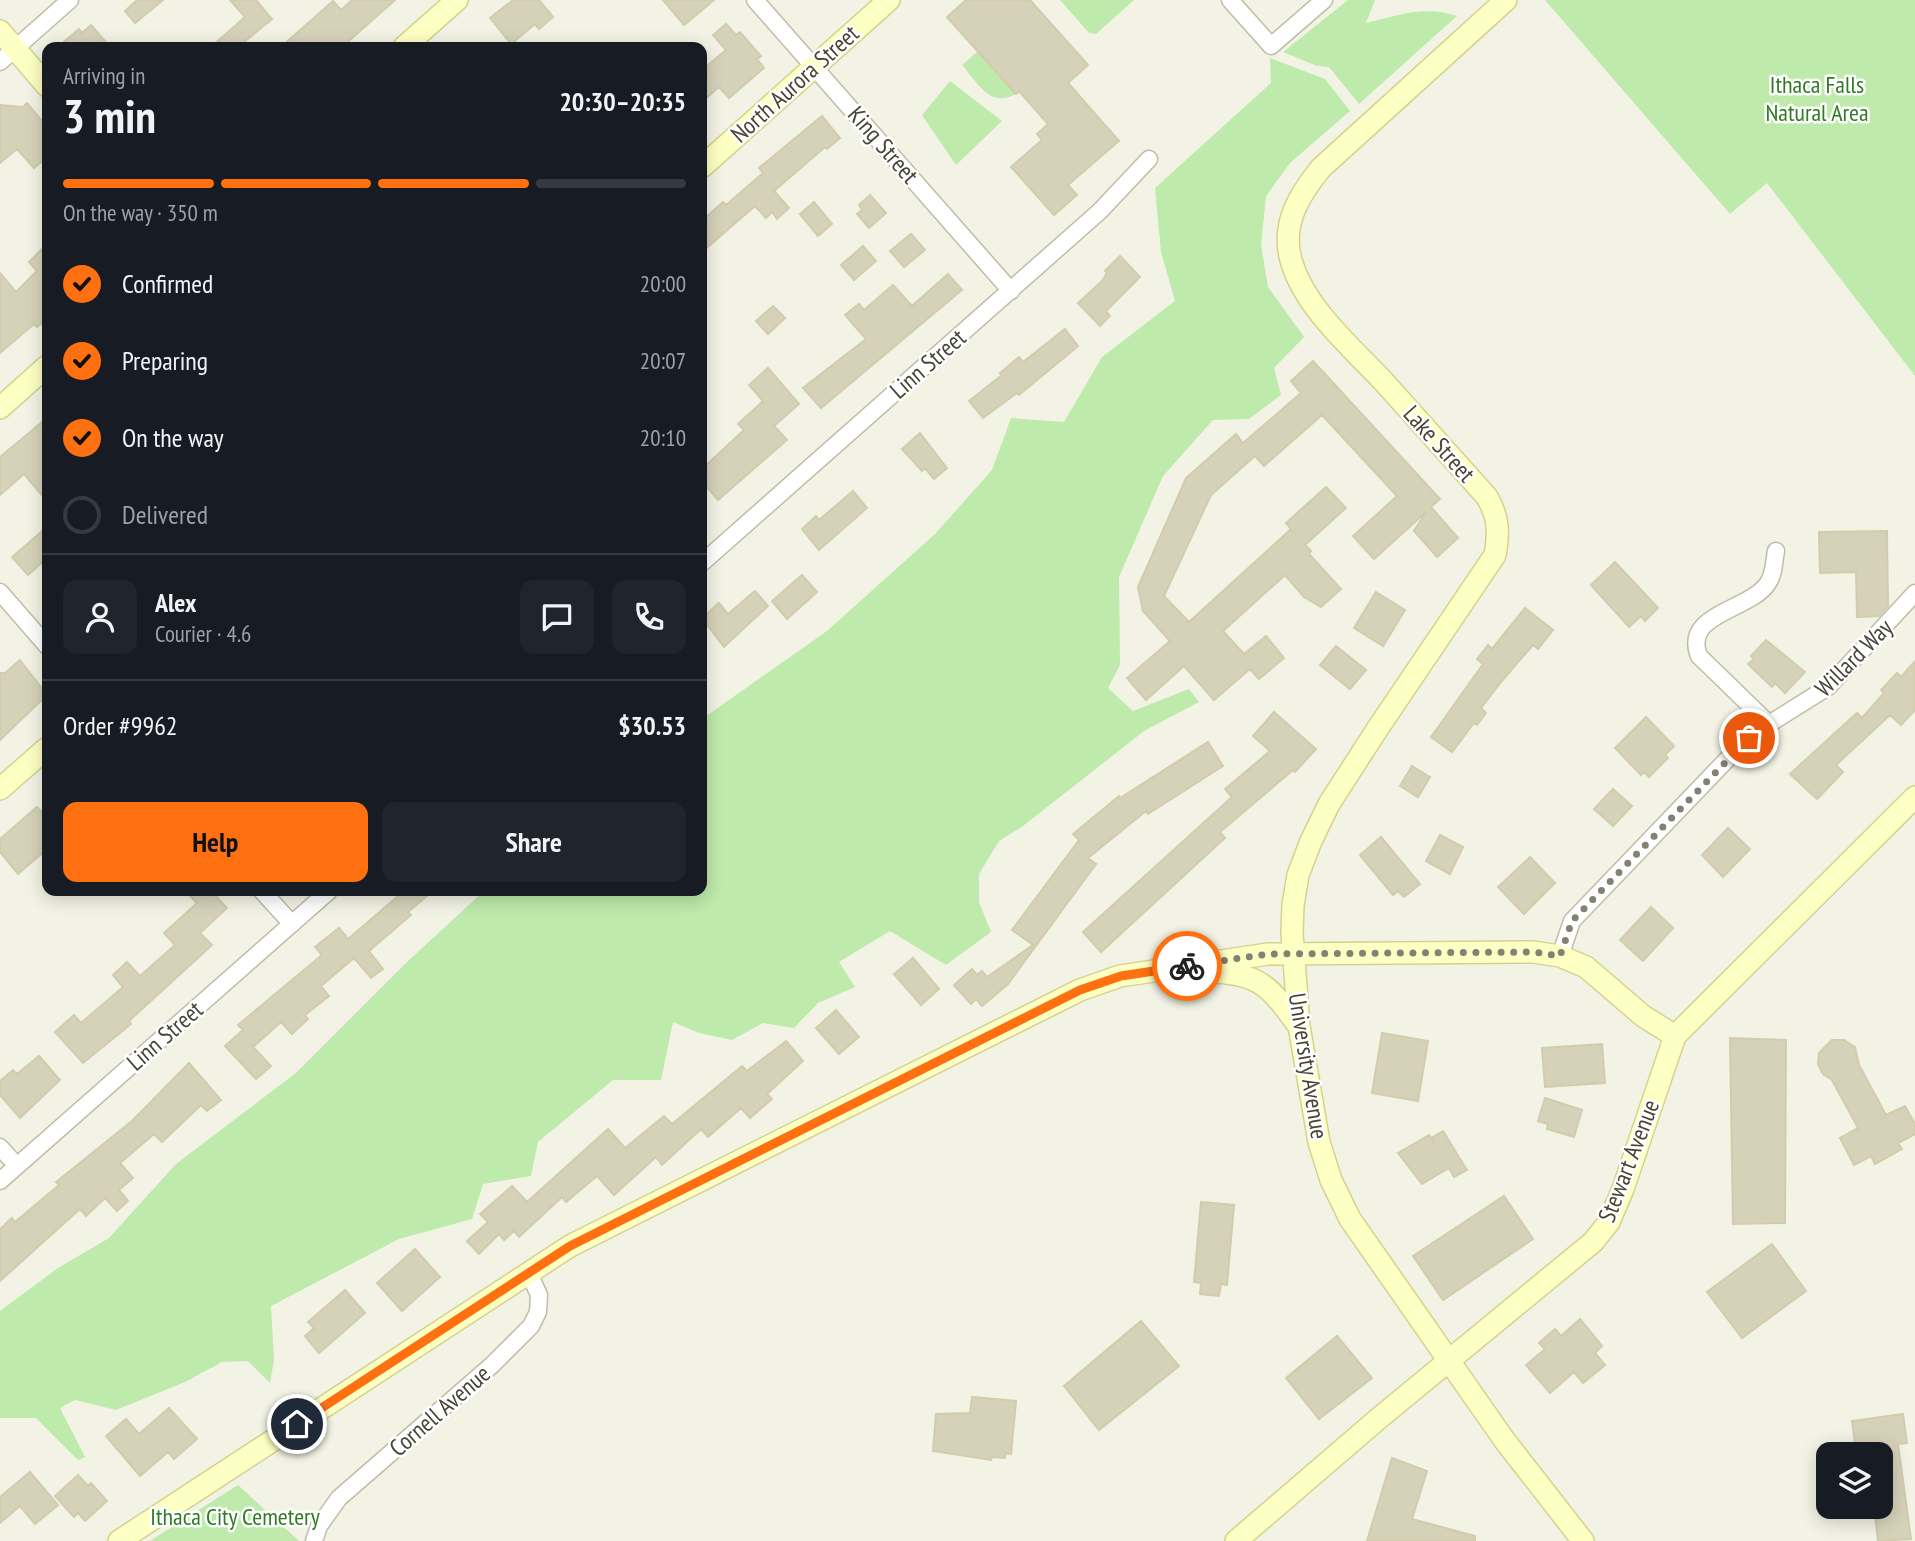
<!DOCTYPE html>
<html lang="en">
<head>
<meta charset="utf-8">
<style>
  :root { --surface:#171b24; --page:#20242c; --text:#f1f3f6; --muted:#9ea1a6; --line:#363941; --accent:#ff7010 }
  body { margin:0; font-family:"PT Sans Narrow",sans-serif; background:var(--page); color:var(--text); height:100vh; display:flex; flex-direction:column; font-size:26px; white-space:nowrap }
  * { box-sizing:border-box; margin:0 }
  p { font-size:23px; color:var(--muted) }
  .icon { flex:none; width:38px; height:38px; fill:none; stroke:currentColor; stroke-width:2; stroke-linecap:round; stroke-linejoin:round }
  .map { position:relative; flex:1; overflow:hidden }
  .drawer { position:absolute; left:42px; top:42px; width:665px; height:854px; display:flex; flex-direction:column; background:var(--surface); border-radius:14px; box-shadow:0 4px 18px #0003 }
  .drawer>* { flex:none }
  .fabs { position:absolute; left:1816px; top:1442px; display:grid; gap:14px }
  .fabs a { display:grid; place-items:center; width:77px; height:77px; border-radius:14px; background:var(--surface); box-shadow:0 4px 18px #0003; font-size:35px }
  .pin { position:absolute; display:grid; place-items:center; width:60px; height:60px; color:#fff; margin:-30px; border:4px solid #fff; border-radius:50%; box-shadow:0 2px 7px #0007 }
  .courier { position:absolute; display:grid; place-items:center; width:70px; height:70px; margin:-35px; border:5px solid #ff7010; border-radius:50%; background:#fff; color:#222; box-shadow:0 2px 9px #0007 }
  .head em { font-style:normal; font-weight:800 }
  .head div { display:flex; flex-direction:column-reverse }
  .head { display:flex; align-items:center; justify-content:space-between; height:119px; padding:0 21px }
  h1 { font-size:46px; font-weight:800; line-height:52px }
  .bar { display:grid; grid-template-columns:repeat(4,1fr); gap:10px 7px; align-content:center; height:84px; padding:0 21px }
  .bar i { height:9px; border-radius:5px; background:var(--line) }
  .bar .selected { background:var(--accent) }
  .bar p { grid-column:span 4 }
  .line { display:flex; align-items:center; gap:18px; padding:0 21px; border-top:2px solid var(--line) }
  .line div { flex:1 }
  .round { display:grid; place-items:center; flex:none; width:74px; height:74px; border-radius:14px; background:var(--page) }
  ol { padding:0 21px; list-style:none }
  li { display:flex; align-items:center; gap:21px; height:77px }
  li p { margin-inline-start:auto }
  li .icon { padding:7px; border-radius:50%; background:var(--accent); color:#111; stroke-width:4 }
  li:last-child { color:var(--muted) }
  li i { width:38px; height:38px; border:4px solid var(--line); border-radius:50% }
  .primary-button { display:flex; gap:14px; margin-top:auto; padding:14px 21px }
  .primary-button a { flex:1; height:80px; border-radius:14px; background:var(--accent); color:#111; font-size:28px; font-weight:800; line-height:80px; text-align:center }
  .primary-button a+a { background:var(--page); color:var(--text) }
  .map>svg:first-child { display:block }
  .green { fill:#beeaab }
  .building { fill:#d6d2ba; stroke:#d1ccac; stroke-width:2 }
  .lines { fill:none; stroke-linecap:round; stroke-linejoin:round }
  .street-casing { stroke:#bfbda7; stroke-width:19 }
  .secondary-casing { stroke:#d3d290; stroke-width:24 }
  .street { stroke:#fff; stroke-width:16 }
  .secondary { stroke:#feffc3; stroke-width:21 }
  .done { stroke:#838172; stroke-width:7; stroke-dasharray:0 12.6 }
  .route { stroke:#ff7010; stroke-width:9 }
  .labels { text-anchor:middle; stroke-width:5; stroke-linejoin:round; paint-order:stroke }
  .street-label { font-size:24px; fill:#464434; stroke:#fff }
  .park-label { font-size:24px; fill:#2f7b24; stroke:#fff }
</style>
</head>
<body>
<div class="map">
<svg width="1915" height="1541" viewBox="0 0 1915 1541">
  <rect width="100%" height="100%" fill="#f3f3e5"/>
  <path class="green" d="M1060 0H1134L1096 34 1089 33Z
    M1348 0H1375L1366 23C1398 15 1426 5 1457 16L1359 104 1329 67 1317 66 1283 52Z
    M1545 0H1915V376L1767 183 1730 214Z
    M978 51 1016 94C989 108 979 84 962 65Z
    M1270 58 1325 79 1350 111 1290 163 1266 196 1261 245 1268 287 1304 337 1274 368 1281 395 1249 419 1213 420 1163 476 1119 577 1120 665 1108 688 1133 711 1189 689 1199 702 1144 731 1023 826 999 841 979 874V902L991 932 946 965 890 931 839 962 855 987 818 1003 794 1028 763 1023 732 1040 699 1033 673 1022 661 1080H613L538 1142 531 1176 483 1184 472 1219 399 1239 271 1306 274 1360 270 1383 248 1361 222 1362 185 1382 116 1410 75 1400 60 1408 85 1457 78 1460 36 1418H0V1311L58 1268 109 1238 176 1164 296 1073 407 962 484 891H702V719L827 631 935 534 992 470 1011 418 1064 422 1102 357 1175 301 1161 252 1155 188 1271 83Z
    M950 81 1002 121 956 165 922 115Z
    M238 1485 299 1541H150Z"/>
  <path class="building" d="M137 0H163L135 23 125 11Z
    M230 0H256L272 19 238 47H211L245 17Z
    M352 0H395L342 47H281L333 1 341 10Z
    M513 0H539L553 17 539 29 535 24 511 44 490 18Z
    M663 0H714L684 25Z
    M966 0H1030L1088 65 1068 83 1119 141 1068 185 1077 195 1054 215 1011 167 1042 140 1037 134 1048 124 1019 91 1016 94 947 17Z
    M726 24 736 35 740 32 761 56 757 59 764 68 729 98 719 87 702 102V70L726 50 713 35Z
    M91 25 110 47H58L79 29 82 33Z
    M27 103 47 127V157L34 168 17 149 0 163V105L23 107Z
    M822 116 840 138 827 149 825 147 774 191 789 208 777 219 772 212 766 218 755 206 702 252V221L723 202 726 205 763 173 759 168Z
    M870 195 886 213 869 228 857 214 862 210 859 205Z
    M814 202 832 224 818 236 800 214Z
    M911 234 925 250 904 267 890 251Z
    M47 244V319L37 327 34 324 0 353V273L16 292 37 271 29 262Z
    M863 246 876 261 854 280 841 265Z
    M1120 256 1140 277 1106 311 1110 316 1100 326 1078 303 1102 281 1107 273 1105 271Z
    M948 274 962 290 821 408 803 388 866 339 845 315 859 304 864 310 893 285 912 306Z
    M773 306 785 318 768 334 756 321Z
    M1065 329 1078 346 1019 395 1017 393 983 418 969 401 1002 375 1000 373 1019 357 1023 362Z
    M1313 361 1440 499 1431 507 1458 538 1437 557 1414 531 1426 512 1374 559 1353 536 1397 496 1322 415 1264 466 1255 456 1211 495 1164 596 1189 622 1291 529 1286 523 1326 487 1346 508 1305 545 1311 551 1309 554 1341 589 1321 607 1304 597 1285 575 1223 631 1244 654 1266 636 1284 658 1259 679 1250 669 1214 700 1184 666 1146 700 1127 678 1170 641 1143 611 1138 587 1186 478 1236 434 1243 443 1301 393 1291 381Z
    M768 368 799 404 774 426 787 440 718 500 702 481V469L744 430 738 424 763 401 749 385Z
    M47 418V501L24 474 0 495V457Z
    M920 433 947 468 934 479 925 468 922 471 902 449Z
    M853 491 867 508 819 550 802 529 816 516 819 520Z
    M47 527V558L28 575 12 557Z
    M1887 531 1888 606 1879 616 1857 617 1856 572 1820 573 1819 532Z
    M1615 562 1658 608 1645 621 1641 616 1629 627 1591 585Z
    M802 575 817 592 787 619 772 601Z
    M755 591 768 606 724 647 702 618 719 603 728 614Z
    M1376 592 1405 610 1383 646 1354 628Z
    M1525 608 1553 630 1538 649 1533 645 1501 682 1481 708 1486 713 1477 725 1474 723 1452 752 1431 737 1483 664 1477 659 1488 645 1492 649Z
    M1766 640 1805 672 1785 693 1775 683 1772 687 1748 664 1754 659 1751 656Z
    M1336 646 1366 670 1350 689 1320 665Z
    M20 660 47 695 0 740V673H5Z
    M1915 661V710L1901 725 1890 715 1836 765 1843 772 1817 799 1790 774 1857 713 1862 718 1884 693 1881 690 1897 673 1901 677Z
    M1274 712 1316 749 1295 772 1293 770 1220 832 1225 838 1101 952 1083 932 1232 797 1225 789 1270 751 1253 736Z
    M1646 717 1674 746 1665 755 1668 758 1649 777 1644 772 1641 775 1615 748Z
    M1208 742 1223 766 1148 814 1146 811 1088 858 1096 864 1008 984 982 1006 976 999 971 1004 954 985 972 969 977 975 982 971 987 977 1033 945 1012 930 1079 840 1073 834 1119 796 1120 798Z
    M1412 766 1430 777 1418 797 1400 786Z
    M1613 789 1632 806 1613 826 1594 809Z
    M37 807 47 818V849L18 874 0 852V839Z
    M1728 828 1750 849 1723 877 1702 855Z
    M1440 835 1463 847 1450 874 1426 861Z
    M1381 837 1420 884 1404 897 1398 891 1393 895 1360 855Z
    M1530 857 1555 883 1524 914 1498 887Z
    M185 891H211L227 908 200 933 212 945 129 1021 131 1024 83 1063 55 1032 74 1015 81 1023 123 987 113 975 127 962 140 976 175 945 164 933 197 903Z
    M404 891H433L408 912 411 915 369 951 383 969 371 978 354 958 321 986 329 996 305 1015 308 1019 292 1034 281 1022 253 1047 271 1066 256 1079 225 1046 243 1030 238 1025 322 955 315 947 339 928 348 939Z
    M1651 907 1673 928 1643 961 1620 940Z
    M913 958 939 989 921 1005 894 974Z
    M836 1010 859 1037 839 1054 816 1028Z
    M1382 1033 1428 1041 1418 1101 1372 1093Z
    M1730 1038 1786 1040 1785 1223 1733 1224Z
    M1832 1040H1844L1855 1047 1859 1065 1886 1115 1905 1106 1915 1124V1134L1898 1143 1902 1149 1875 1164 1871 1156 1854 1165 1840 1138 1858 1128 1832 1080 1823 1074 1818 1064 1819 1053Z
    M786 1041 803 1061 767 1094 772 1099 750 1118 741 1108 708 1137 701 1129 662 1165 656 1157 614 1195 597 1176 566 1202 562 1197 519 1237 514 1231 504 1240 499 1234 479 1254 467 1241 488 1222 480 1214 512 1186 527 1202 608 1129 625 1148 664 1116 672 1124 742 1066 747 1071Z
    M1602 1044 1605 1083 1545 1087 1542 1048Z
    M39 1056 60 1080 20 1118 0 1095V1081L13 1070 17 1074Z
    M189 1063 221 1100 207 1111 201 1105 162 1142 154 1134 120 1163 133 1178 119 1190 128 1201 117 1211 105 1198 86 1216 80 1209 0 1281V1229L12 1218 15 1222 59 1185 56 1182 132 1121Z
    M1545 1098 1582 1110 1574 1137 1547 1129 1548 1124 1538 1121Z
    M1443 1131 1467 1170 1454 1177 1449 1168 1422 1184 1398 1153 1429 1135 1435 1145 1431 1138Z
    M1504 1196 1533 1239 1443 1300 1413 1256Z
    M1201 1202 1234 1205 1227 1285 1221 1284 1219 1296 1200 1294 1201 1283 1194 1282Z
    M1772 1244 1806 1291 1742 1338 1707 1292Z
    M415 1249 440 1277 402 1311 377 1283Z
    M345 1290 365 1313 319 1353 305 1336 314 1328 308 1322Z
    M1580 1319 1602 1346 1595 1353 1605 1365 1583 1383 1574 1372 1550 1393 1526 1365 1545 1349 1539 1343 1548 1335 1555 1329 1561 1336Z
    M1141 1321 1179 1366 1099 1430 1064 1386Z
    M1337 1336 1372 1378 1319 1419 1286 1378Z
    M972 1397 1016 1401 1011 1454 1006 1453 1005 1458 992 1457 991 1460 933 1451 936 1414 970 1413Z
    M169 1408 197 1439 174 1459 168 1452 140 1476 106 1436 126 1419 139 1434Z
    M1903 1414 1907 1443 1898 1444 1911 1539 1878 1541 1874 1507H1881V1454H1867L1866 1449 1856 1450 1852 1421Z
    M1392 1458 1427 1471 1412 1519 1475 1536V1541H1367Z
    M30 1472 58 1505 35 1524 20 1506 0 1523V1497Z
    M78 1475 88 1486 91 1483 107 1501 85 1521 78 1513 74 1517 55 1496Z"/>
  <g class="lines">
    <defs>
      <path id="street" d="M755 0 1011 291
        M1230 0 1271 46 1324 0
        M0 62 70 0
        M702 563 1100 211 1149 159
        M0 592 47 646
        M1769 724 1699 656C1682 613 1750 611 1768 583 1774 575 1774 561 1776 551
        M262 891 292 924
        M1560 956 1572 921 1738 748 1769 724 1828 687 1915 593
        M0 1147 17 1166
        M0 1181 329 891
        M314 1541 319 1526 339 1498 492 1365 531 1326 538 1312 539 1295 528 1271"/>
      <path id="secondary" d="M1506 0 1321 168C1299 195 1281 224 1291 260 1304 307 1351 347 1384 382 1418 420 1453 459 1487 497 1499 518 1499 532 1495 555L1378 728 1329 804 1311 841 1298 875 1293 905 1292 933 1299 1026 1319 1142 1331 1180 1350 1219 1505 1441 1583 1541
        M0 31 47 86
        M404 47 457 0
        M702 167 889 0
        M0 408 47 366
        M0 789 47 748
        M1208 972C1257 972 1270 986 1297 1024
        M119 1541 570 1246 1080 990 1120 976 1268 954 1533 952 1560 956 1586 967 1643 1016 1675 1036
        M1236 1541 1378 1419 1593 1242 1609 1222 1623 1189 1675 1036 1915 797"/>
    </defs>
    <use href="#street" class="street-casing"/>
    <use href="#secondary" class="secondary-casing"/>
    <use href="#street" class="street"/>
    <use href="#secondary" class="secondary"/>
  </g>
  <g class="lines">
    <path class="done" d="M1187 966 1268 954 1533 952 1560 956 1572 921 1749 738"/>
    <path class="route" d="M297 1424 570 1246 1080 990 1121 976 1187 966"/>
  </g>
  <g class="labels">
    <g class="street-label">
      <text transform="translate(795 84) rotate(-42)" y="8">North Aurora Street</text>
      <text transform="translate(883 145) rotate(49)" y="8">King Street</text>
      <text transform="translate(928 364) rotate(-41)" y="8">Linn Street</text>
      <text transform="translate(1439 444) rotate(48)" y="8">Lake Street</text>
      <text transform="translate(1854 658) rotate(-45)" y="8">Willard Way</text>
      <text transform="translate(165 1036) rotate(-41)" y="8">Linn Street</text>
      <text transform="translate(1308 1066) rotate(81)" y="8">University Avenue</text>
      <text transform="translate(1629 1161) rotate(-69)" y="8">Stewart Avenue</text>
      <text transform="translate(440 1411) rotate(-41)" y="8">Cornell Avenue</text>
    </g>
    <g class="park-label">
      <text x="1817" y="93">Ithaca Falls<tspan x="1817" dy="28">Natural Area</tspan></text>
      <text x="235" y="1525">Ithaca City Cemetery</text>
    </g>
  </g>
</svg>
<div class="fabs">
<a><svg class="icon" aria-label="layers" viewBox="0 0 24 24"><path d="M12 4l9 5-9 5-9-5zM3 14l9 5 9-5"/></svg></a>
</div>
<div class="pin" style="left:1749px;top:738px;background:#ea580c"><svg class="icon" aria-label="bag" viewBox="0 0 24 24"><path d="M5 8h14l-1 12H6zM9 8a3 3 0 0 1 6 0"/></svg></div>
<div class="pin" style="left:297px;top:1424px;background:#1f2937"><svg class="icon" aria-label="home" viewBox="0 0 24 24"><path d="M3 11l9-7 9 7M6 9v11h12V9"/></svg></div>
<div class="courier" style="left:1187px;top:966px"><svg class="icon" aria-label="bike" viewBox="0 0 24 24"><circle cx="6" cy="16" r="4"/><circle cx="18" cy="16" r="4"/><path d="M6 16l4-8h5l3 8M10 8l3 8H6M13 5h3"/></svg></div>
<section class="drawer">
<div class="head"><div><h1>3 min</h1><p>Arriving in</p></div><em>20:30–20:35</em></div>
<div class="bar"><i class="selected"></i><i class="selected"></i><i class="selected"></i><i></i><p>On the way · 350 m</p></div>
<ol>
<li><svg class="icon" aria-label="check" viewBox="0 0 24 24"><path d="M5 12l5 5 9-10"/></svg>Confirmed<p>20:00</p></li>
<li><svg class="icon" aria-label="check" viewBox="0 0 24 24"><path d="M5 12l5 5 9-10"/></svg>Preparing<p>20:07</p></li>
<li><svg class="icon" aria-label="check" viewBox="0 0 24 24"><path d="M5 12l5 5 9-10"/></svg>On the way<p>20:10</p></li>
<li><i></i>Delivered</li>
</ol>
<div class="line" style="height:126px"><a class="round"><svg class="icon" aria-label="person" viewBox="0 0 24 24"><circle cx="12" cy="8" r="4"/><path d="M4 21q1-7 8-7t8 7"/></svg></a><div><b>Alex</b><p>Courier · 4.6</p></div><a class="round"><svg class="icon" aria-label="chat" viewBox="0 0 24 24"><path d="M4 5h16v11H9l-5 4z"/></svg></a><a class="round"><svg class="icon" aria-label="phone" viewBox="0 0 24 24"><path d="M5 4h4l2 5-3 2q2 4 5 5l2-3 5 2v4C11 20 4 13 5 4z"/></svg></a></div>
<div class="line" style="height:91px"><div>Order #9962</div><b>$30.53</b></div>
<div class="primary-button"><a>Help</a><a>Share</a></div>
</section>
</div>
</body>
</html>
